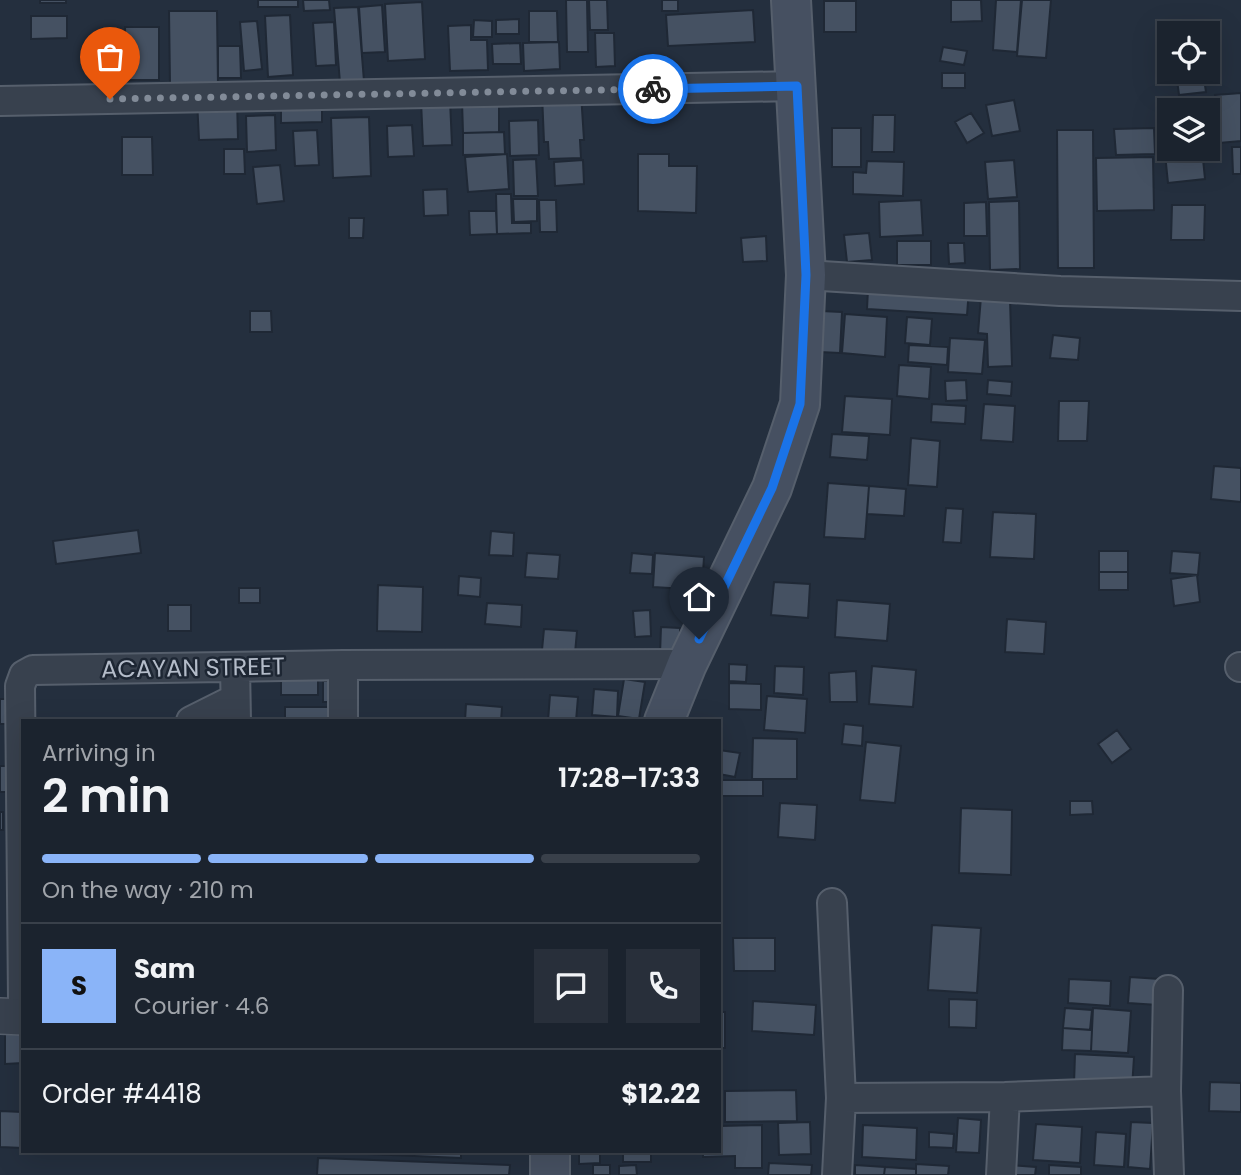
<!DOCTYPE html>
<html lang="en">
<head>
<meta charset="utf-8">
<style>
  :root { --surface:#1b232e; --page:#282f3a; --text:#f1f3f6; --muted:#a0a4aa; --line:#39404a; --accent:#8ab4f8 }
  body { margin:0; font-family:Poppins,sans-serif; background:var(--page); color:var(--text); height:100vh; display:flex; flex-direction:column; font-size:26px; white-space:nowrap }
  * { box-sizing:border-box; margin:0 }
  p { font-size:23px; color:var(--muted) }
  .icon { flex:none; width:38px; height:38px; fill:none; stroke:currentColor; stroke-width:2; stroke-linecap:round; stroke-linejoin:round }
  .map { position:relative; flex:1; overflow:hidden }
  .panel { position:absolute; left:21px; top:719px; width:700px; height:434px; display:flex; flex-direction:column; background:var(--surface); border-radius:0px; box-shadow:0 7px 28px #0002,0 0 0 2px var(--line) }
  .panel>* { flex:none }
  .fabs { position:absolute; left:1157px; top:21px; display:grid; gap:14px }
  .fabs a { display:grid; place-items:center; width:63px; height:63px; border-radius:0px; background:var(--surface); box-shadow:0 7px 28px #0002,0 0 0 2px var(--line); font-size:35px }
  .pin { position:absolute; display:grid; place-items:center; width:60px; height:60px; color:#fff; margin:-72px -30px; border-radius:50% 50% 50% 0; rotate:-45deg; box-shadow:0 0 7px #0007 }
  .pin .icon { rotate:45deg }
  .courier { position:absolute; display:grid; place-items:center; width:70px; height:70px; margin:-35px; border:5px solid #1a73e8; border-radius:50%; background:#fff; color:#222; box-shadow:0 2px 9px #0007 }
  .summary em { font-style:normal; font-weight:600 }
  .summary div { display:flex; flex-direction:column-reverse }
  .summary { display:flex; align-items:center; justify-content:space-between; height:119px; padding:0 21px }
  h1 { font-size:46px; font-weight:600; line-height:52px }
  .bar { display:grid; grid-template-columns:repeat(4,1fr); gap:10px 7px; align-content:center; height:84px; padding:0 21px }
  .bar i { height:9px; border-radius:5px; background:var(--line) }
  .bar .active { background:var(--accent) }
  .bar p { grid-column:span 4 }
  .line { display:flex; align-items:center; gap:18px; padding:0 21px; border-top:2px solid var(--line) }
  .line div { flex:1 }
  .round { display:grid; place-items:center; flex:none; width:74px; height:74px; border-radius:0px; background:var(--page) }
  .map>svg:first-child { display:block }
  .building { fill:#455162; stroke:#1f2835; stroke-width:2 }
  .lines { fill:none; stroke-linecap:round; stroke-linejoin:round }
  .minor-casing { stroke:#565f6c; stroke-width:32 }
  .tertiary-casing { stroke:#565f6c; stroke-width:38 }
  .secondary-casing { stroke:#565f6c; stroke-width:42 }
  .minor { stroke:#38414e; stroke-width:28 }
  .tertiary { stroke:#38414e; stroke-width:35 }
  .secondary { stroke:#465061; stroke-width:38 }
  .done { stroke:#828b98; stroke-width:7; stroke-dasharray:0 12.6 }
  .route { stroke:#1a73e8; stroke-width:9 }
  .labels { text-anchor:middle; stroke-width:5; stroke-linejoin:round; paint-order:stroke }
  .street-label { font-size:24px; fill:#b4bcc9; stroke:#1d2633 }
</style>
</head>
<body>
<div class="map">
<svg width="1241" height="1175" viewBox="0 0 1241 1175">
  <rect width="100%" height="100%" fill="#242f3e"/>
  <path class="building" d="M40 0H66V3H40Z
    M258 0H298V7H258Z
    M303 0H329L330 10 304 11Z
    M566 0H587L588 52H567Z
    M589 0H607L608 30H590Z
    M662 0H678V11H662Z
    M951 0H981L982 21 951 22Z
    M996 0H1021L1017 52 993 50Z
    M1022 0H1051L1046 58 1017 56Z
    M824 1H856V32H824Z
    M422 2 425 59 388 61 385 4Z
    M382 5 385 52 362 53 359 7Z
    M358 7 364 81 340 83 334 8Z
    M753 10 755 42 668 46 666 15Z
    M169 11H217L218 85H170Z
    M529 11H557L558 42H529Z
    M290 15 293 75 268 77 265 16Z
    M31 16H67V38L31 39Z
    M519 19V34H496V20Z
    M474 20 492 21V37H473Z
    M1197 20 1198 33H1171L1169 23Z
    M257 21 262 69 244 71 240 22Z
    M334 22 336 65 316 66 313 23Z
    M471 25V40H487L488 70 450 71 448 26Z
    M125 27H159V80H126Z
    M595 33H614L615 66 596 67Z
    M559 42 560 69 524 71 523 43Z
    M520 43 521 64H493L492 44Z
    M218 46H240L241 78H218Z
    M943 47 967 51 964 65 940 61Z
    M1176 72H1203L1206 92 1179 95Z
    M942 73H965V88H942Z
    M581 93 584 140H580L581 158 549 159 548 142H544L542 94Z
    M1241 93V141L1219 143 1215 95Z
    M281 97H322V122L281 123Z
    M237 99 238 139 199 140 197 100Z
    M1195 99 1196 110H1169V138L1164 139 1161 102Z
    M450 100 452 145 423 146 421 101Z
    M499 100V132L463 133 462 101Z
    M1014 100 1020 131 992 136 986 105Z
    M971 113 984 133 967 143 955 122Z
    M275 115 276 150 247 152 246 116Z
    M873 115H895L894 152H872Z
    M369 117 371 176 333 178 331 118Z
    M538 120 539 155 510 156 509 121Z
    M412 125 414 156 388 157 387 126Z
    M832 128H861V167H832Z
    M1154 128 1155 154 1116 155 1114 129Z
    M317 130 319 165 295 166 293 131Z
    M1057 130H1093L1094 268H1058Z
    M504 132 505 154 463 155V133Z
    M122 137H152L153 175H122Z
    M1164 144H1169V149H1202L1205 179 1168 183Z
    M1232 147H1241V174H1233Z
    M224 149H244L245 174H224Z
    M507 154 509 189 468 192 465 157Z
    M638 154H669V166H697L696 213 638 211Z
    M1153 157 1154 210 1097 211 1096 158Z
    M536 159 538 196H514L513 160Z
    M583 160 584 184 555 186 554 162Z
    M1014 160 1017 197 988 199 985 162Z
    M867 161 904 162 903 196 853 194V172L866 173Z
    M280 165 284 201 257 204 253 167Z
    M447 189 448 215 424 216 423 190Z
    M496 194H511L512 223H531V233L497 234Z
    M513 199H537V221L514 222Z
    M539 200H556L557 232H540Z
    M921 200 923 235 880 237 879 202Z
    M1019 201 1020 269 990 270 989 202Z
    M986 202 987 236H964V203Z
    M1172 205H1205L1204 240H1171Z
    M469 211H496L497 234 470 235Z
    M349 218H364L363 238H349Z
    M869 233 872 260 847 262 844 235Z
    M766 236 767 261 743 262 741 238Z
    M897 241H931V265H897Z
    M948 243H964L965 263 949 264Z
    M868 289H969L967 315 867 309Z
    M981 297 1010 299 1012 366 988 367 987 334 978 333Z
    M250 311H271L272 332H250Z
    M821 311 842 312 840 353 819 352Z
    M845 314 887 317 885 357 842 353Z
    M907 317 932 319 930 345 905 343Z
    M1053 335 1080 338 1078 360 1050 358Z
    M950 338 985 340 982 374 948 372Z
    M909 345 948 347 947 365 908 362Z
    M899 365 931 367 929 399 897 396Z
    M966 380 967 400 946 401 945 381Z
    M988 380 1012 382 1011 396 987 394Z
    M845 396 892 399 890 435 842 432Z
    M1059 401H1089L1087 441H1058Z
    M932 404 966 406 965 424 931 422Z
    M984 404 1015 406 1013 442 981 440Z
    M832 434 869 436 867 460 830 457Z
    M911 438 940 441 937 487 908 485Z
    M1214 466 1241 468V502L1211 499Z
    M828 483 869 486 865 539 824 537Z
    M869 486 906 489 904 516 867 514Z
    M946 508 963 509 961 543 943 542Z
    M993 512 1036 514 1034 559 990 557Z
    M138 530 141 553 56 564 53 541Z
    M491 531 514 533 513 556 489 555Z
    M1099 551H1128V572H1099Z
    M1172 551 1200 553 1198 575 1170 573Z
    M527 553 560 555 558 579 525 577Z
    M632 553 653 555 652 574 630 573Z
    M655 553 704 557 702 590 653 587Z
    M1099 572H1128V590H1099Z
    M1197 575 1200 602 1174 606 1171 579Z
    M459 576 481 578 480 597 458 595Z
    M774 582 810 584 808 618 771 615Z
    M378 585 423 587 422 632 377 631Z
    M239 588H260V603H239Z
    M837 600 890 604 887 641 835 637Z
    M487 603 522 605 521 627 485 624Z
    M168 605H191V631H168Z
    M650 610 651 636 635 637 633 611Z
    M1007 619 1046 622 1044 654 1005 652Z
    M661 627 680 628V654H660Z
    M544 629 577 631 575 653 542 650Z
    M729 664 747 665 746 682 729 681Z
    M775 666 804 667 803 695 774 693Z
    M872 666 916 670 913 707 869 704Z
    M856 671 857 702H830L829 673Z
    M318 679V695H281V680Z
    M624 679 645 682 639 719 618 716Z
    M323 681H338V702H323Z
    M729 683 761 684V710L729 709Z
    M594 689 618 691 617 717 592 715Z
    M550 695 578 697 576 721H548Z
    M767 696 807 699 805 733 764 730Z
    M0 699H12V724H0Z
    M466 704 502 707 501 721H465Z
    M285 707H334V721H285Z
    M844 724 863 726 862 746 842 744Z
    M1117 730 1131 749 1112 763 1098 744Z
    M753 738 797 739V779H752Z
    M866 742 901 746 895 803 860 800Z
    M719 750 740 753 735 777 719 774Z
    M0 766H9L10 792H0Z
    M719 780H763V796H719Z
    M1070 801H1092L1093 814 1070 815Z
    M780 803 817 805 815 840 778 837Z
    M961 808 1012 810 1011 875 959 873Z
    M0 812H3V830H0Z
    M932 925 981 928 977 993 928 990Z
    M733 938H775V971H734Z
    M1130 977 1160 979 1158 1005 1128 1003Z
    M1069 979 1111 981 1110 1006 1068 1003Z
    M949 999 977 1000 976 1028 949 1027Z
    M753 1001 816 1005 814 1035 752 1031Z
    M1065 1008 1092 1010 1090 1030 1063 1028Z
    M1093 1008 1131 1011 1128 1053 1091 1051Z
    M719 1012H725V1048H719Z
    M5 1023H23V1063L5 1064Z
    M1063 1028 1092 1030 1091 1051 1062 1050Z
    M1075 1054 1134 1057 1132 1088 1074 1084Z
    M1210 1082 1241 1083V1112L1209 1111Z
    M796 1090 797 1121 725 1122V1091Z
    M0 1111 23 1112V1148L0 1147Z
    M958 1118 981 1120 979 1153 956 1152Z
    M810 1122 811 1154 779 1155 778 1123Z
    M1131 1122 1153 1123 1150 1169 1128 1167Z
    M1036 1124 1082 1127 1080 1163 1033 1160Z
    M762 1125V1168H735V1156L703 1157V1152H719V1126Z
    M863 1125 917 1128 916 1160 862 1157Z
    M929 1132 954 1134 953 1148 929 1147Z
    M1096 1132 1126 1134 1124 1167 1094 1165Z
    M321 1152H461V1158Z
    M579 1152H600V1163L579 1164Z
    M623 1152H651V1162H623Z
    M318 1158 510 1165 509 1175H317Z
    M769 1163 812 1165 811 1175H768Z
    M916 1164 949 1166 948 1175H916Z
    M593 1165H610V1175H593Z
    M636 1165 637 1175H619V1166Z
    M855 1165 885 1167 884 1175H855Z
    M1011 1165 1036 1167 1035 1175H1010Z
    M1049 1165 1081 1167V1175H1049Z
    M885 1167 916 1169V1175H884Z"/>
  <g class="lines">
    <defs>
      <path id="minor" d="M0 101 797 86
        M806 275 1060 291 1241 296
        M235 667 236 721
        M1240 667H1241
        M191 721 235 699
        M343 721V665
        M832 903 841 1098 837 1175
        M1168 990 1166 1091 1169 1175
        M23 999 20 686 24 675 33 670 343 665 687 664
        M841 1098 1005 1097 1166 1091
        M1001 1175 1005 1097"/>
      <path id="tertiary" d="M0 1016 23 1017"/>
      <path id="secondary" d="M664 721 687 664 772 488 800 404 806 275 791 0
        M550 1152V1175"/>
    </defs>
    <use href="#minor" class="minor-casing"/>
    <use href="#tertiary" class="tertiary-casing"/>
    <use href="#secondary" class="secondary-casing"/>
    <use href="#minor" class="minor"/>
    <use href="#tertiary" class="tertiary"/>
    <use href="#secondary" class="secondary"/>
  </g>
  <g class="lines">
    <path class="done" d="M110 99 653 89"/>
    <path class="route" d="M653 89 797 86 806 275 800 404 772 488 699 639"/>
  </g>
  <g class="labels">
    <g class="street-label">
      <text transform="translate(193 668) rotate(-1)" y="8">ACAYAN STREET</text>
    </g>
  </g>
</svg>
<div class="fabs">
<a><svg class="icon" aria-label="locate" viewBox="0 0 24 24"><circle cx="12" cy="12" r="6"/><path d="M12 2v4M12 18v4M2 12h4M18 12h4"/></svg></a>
<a><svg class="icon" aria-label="layers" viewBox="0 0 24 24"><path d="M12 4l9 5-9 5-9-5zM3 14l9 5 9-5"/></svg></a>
</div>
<div class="pin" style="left:110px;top:99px;background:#ea580c"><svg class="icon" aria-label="bag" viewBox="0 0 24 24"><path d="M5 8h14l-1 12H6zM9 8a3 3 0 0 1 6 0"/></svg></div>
<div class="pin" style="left:699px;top:639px;background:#1f2937"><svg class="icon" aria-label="home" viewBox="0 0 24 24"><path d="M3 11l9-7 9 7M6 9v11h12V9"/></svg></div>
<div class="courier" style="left:653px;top:89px"><svg class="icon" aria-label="bike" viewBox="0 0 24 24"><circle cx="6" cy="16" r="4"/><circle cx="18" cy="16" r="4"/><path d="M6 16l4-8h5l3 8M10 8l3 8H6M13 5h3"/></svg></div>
<section class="panel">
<div class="summary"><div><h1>2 min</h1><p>Arriving in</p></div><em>17:28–17:33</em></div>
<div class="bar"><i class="active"></i><i class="active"></i><i class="active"></i><i></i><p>On the way · 210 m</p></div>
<div class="line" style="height:126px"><b class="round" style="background:var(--accent);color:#111">S</b><div><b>Sam</b><p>Courier · 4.6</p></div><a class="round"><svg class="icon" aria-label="chat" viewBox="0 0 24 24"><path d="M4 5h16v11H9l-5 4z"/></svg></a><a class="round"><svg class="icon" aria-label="phone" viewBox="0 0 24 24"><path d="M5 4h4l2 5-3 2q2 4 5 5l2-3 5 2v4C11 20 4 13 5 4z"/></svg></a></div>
<div class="line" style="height:91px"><div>Order #4418</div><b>$12.22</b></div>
</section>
</div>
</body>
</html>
